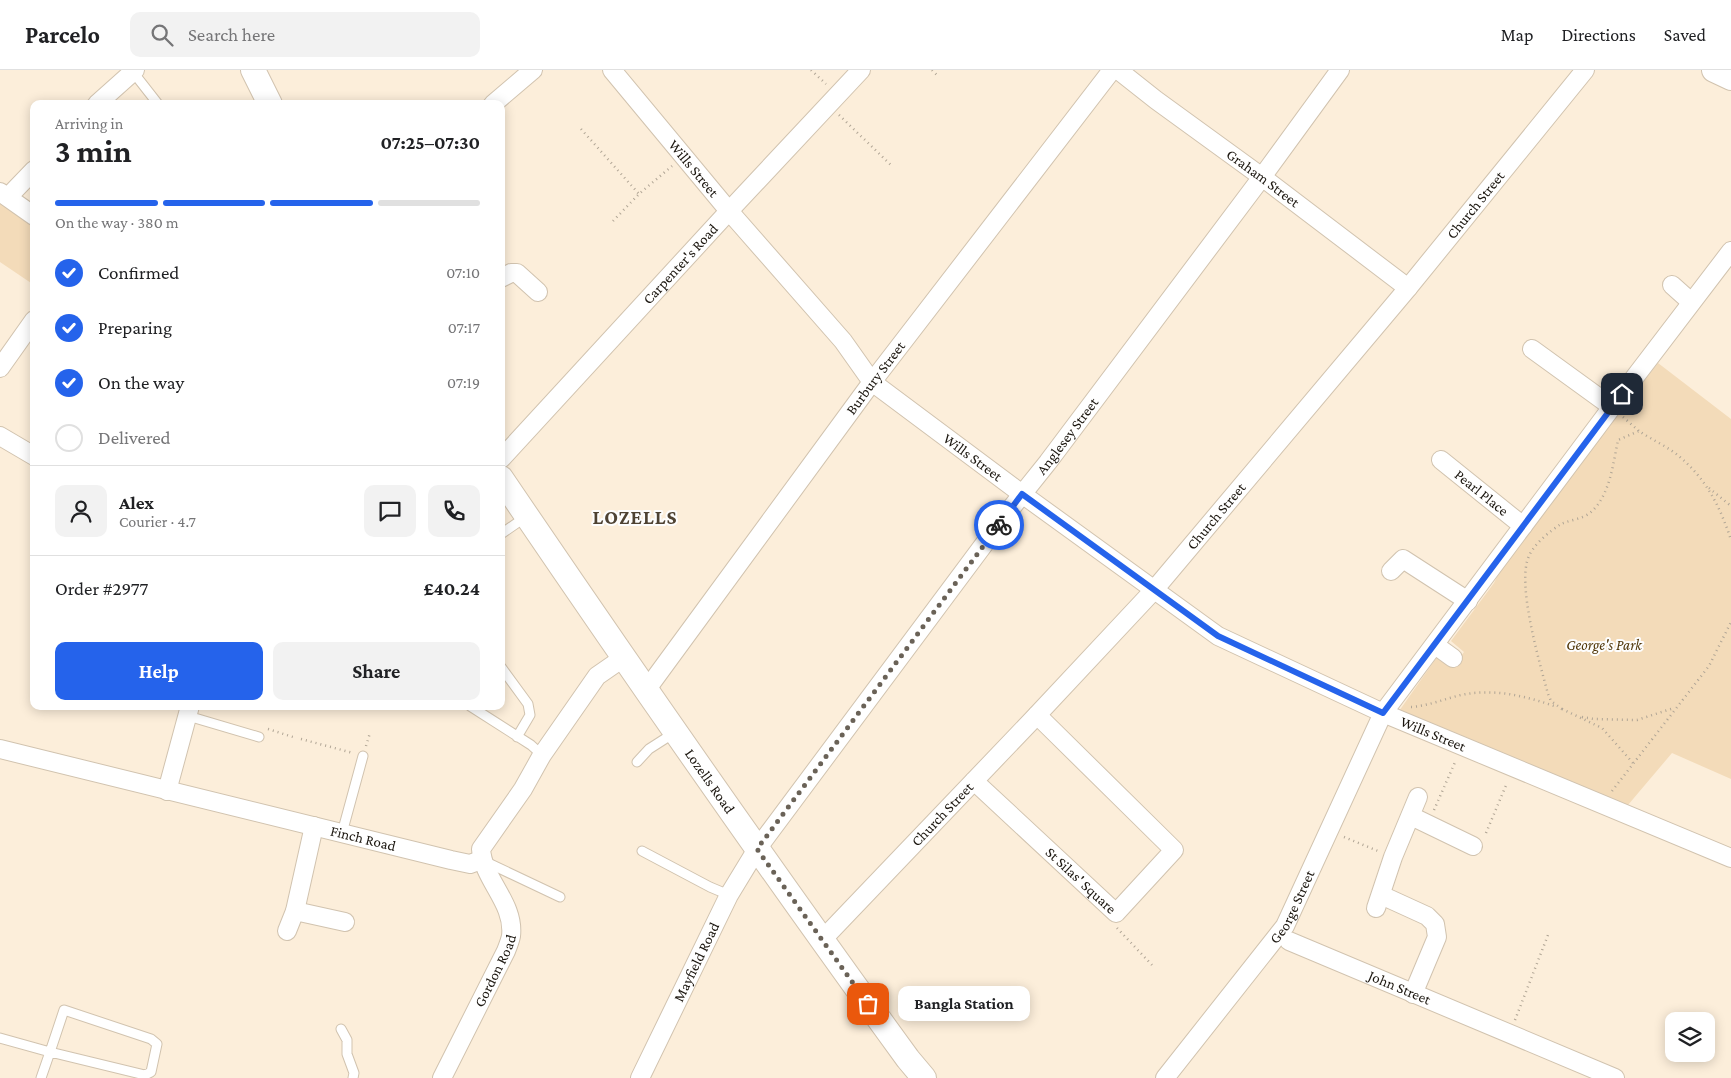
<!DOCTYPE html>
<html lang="en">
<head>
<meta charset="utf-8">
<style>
  :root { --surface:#fff; --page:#f2f2f2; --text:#202124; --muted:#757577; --line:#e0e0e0; --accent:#2563eb }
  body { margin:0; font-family:"Crimson Pro",serif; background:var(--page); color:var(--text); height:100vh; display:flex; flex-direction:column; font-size:19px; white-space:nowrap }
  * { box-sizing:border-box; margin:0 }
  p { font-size:16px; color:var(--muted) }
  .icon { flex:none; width:28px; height:28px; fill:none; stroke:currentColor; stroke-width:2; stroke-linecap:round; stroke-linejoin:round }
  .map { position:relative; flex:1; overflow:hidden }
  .drawer { position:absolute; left:30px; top:30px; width:475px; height:610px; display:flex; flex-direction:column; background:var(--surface); border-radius:10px; box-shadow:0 2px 12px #0003 }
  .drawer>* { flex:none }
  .buttons { position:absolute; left:1665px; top:942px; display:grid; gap:10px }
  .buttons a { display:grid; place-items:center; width:50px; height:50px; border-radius:10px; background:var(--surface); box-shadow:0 2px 12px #0003; font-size:25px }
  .pin { position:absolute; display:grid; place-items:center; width:42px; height:42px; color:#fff; margin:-21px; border-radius:10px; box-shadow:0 2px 8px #0006 }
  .courier { position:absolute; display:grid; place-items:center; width:50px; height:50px; margin:-25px; border:4px solid #2563eb; border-radius:50%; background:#fff; color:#222; box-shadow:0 1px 6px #0007 }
  .bubble { position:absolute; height:35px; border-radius:10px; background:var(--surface); box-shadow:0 2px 12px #0003; font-size:16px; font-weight:700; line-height:35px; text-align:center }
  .overview em { font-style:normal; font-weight:700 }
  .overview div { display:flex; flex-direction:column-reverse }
  .overview { display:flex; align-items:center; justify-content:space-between; height:85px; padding:0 25px }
  h1 { font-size:32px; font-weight:700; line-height:38px }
  .bar { display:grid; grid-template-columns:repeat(4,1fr); gap:8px 5px; align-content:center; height:60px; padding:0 25px }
  .bar i { height:6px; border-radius:4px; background:var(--line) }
  .bar .on { background:var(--accent) }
  .bar p { grid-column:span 4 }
  .line { display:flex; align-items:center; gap:12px; padding:0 25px; border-top:1px solid var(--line) }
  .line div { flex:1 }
  .round { display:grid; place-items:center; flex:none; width:52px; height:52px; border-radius:10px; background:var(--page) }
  ol { padding:0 25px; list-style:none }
  li { display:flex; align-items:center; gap:15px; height:55px }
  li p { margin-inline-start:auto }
  li .icon { padding:5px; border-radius:50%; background:var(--accent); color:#fff; stroke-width:4 }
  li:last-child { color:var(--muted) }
  li i { width:28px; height:28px; border:2px solid var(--line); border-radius:50% }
  .button { display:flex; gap:10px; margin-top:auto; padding:10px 25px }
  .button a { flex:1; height:58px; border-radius:10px; background:var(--accent); color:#fff; font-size:20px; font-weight:700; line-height:58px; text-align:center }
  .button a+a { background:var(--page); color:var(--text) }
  header { display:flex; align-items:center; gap:30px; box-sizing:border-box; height:70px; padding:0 25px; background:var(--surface); border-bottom:1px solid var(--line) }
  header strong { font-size:24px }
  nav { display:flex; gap:28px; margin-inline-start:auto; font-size:18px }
  .search { width:350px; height:45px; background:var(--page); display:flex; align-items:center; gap:12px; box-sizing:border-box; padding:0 18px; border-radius:10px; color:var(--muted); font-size:19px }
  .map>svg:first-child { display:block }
  .green { fill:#f3dbb9 }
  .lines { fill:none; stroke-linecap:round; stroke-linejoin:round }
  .lane-casing { stroke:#d1c3af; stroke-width:11 }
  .street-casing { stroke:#d1c3af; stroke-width:20 }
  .secondary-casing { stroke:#d1c3af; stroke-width:26 }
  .path { stroke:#b0a595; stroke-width:2.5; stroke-dasharray:1 4; stroke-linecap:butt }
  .lane { stroke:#fff; stroke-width:9 }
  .street { stroke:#fff; stroke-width:18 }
  .secondary { stroke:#fff; stroke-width:24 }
  .done { stroke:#6a6257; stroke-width:5; stroke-dasharray:0 9 }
  .route { stroke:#2563eb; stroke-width:6 }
  .labels { text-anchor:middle; stroke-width:4; stroke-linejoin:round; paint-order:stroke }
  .street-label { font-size:15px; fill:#1c1710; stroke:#fdfdfd }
  .park-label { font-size:15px; font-style:italic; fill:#503608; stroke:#fdfdfd }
  .district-label { font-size:20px; font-weight:bold; letter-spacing:1px; fill:#4e4232; stroke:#fdfdfd }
</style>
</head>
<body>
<header>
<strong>Parcelo</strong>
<div class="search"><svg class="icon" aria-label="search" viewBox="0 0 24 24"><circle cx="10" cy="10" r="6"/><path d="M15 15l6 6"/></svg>Search here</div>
<nav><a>Map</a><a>Directions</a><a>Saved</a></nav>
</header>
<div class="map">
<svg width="1731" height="1008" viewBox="0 0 1731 1008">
  <rect width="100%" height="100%" fill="#fceeda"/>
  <path class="green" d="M0 132 34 155V215L0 192Z
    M1658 293 1731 349V709L1672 683 1628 735 1397 644 1437 587 1453 597 1464 582 1451 571 1494 513 1504 492Z"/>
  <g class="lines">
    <defs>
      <path id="lane" d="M133 2 158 34
        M501 464 527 446
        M501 597 528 634 530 645 517 667
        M470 636 531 675 542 685
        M188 646 259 667
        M637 692 649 679 674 663
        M342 763 363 686
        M642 781 710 817 729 825
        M484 791 560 827
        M64 940 151 969 157 974 151 1002 145 1005 50 982Z
        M341 959 347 970V984L354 1003 353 1008
        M0 968 50 982 41 1008"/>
      <g id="street">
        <path id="s1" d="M612 0 729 141 843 271 872 312 1022 424 1218 566 1383 643 1731 788"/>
        <path id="s2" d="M1118 0 1156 30 1262 107 1408 218"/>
        <path d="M97 34 135 0"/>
        <path d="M493 34 533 0"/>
        <path d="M0 122 34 146"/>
        <path d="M8 127 34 100"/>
        <path d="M501 208 511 203H517L538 222"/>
        <path d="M1672 215 1691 232"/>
        <path d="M1532 279 1612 337"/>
        <path d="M0 298 34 250"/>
        <path d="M0 366 34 386"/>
        <path id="s3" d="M501 389 729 141 861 0"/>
        <path id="s4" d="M1441 390 1523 456"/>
        <path d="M1391 501 1403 489 1468 531"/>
        <path d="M1435 575 1453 588"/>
        <path id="s5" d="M647 619 872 312 1112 0"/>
        <path id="s6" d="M0 679 451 790 470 794 481 790"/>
        <path id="s7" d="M974 711 1116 843 1174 780 1037 645"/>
        <path d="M167 721 190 636"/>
        <path d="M1411 746 1473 776"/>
        <path d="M1381 825 1427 846 1435 854 1437 867 1413 924"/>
        <path d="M1376 838 1393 787 1418 727"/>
        <path d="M295 841 345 852"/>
        <path d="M287 861 295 841 314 756"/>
        <path id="s8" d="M822 870 1037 645 1154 520 1408 218 1585 0"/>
        <path id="s9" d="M1289 871 1615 1008"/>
        <path id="s10" d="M442 1008 506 881C508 876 510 871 511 866 515 833 483 810 481 779L523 719 542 685 597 606 623 588"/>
        <path id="s11" d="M640 1008 729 825 757 779 1008 442 1048 392 1262 107 1340 0"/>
        <path id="s12" d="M1165 1008 1285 856 1383 643 1612 337 1731 181"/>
      </g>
      <g id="secondary">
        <path d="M253 0 270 34"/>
        <path d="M1714 0 1731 8"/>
        <path id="s13" d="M501 408C634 604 769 798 908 989L924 1008"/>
      </g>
    </defs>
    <use href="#lane" class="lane-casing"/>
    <use href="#street" class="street-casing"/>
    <use href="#secondary" class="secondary-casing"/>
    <path class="path" d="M811 0 826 14
      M932 0 938 6
      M839 45 892 96
      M581 59 639 124
      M613 151 639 124 672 96
      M1623 347 1639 361
      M1709 418 1731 436
      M1411 637C1428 636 1444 629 1461 625 1494 618 1526 626 1557 637
      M1562 639 1551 631 1548 624C1540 594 1516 513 1529 486 1534 474 1550 461 1561 454 1570 450 1582 449 1590 443 1610 426 1613 394 1618 370L1639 361C1652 370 1669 377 1681 388 1707 410 1721 439 1731 470
      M1562 639 1602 658 1633 693
      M1582 647 1594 649 1637 650 1674 638
      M268 659 293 667
      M301 669 353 683
      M366 676 370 663
      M1612 721 1709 596 1731 552
      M1434 740 1456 690
      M1486 763 1507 713
      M1344 767 1378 781
      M1117 858 1152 895
      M1515 950 1548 865"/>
    <use href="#lane" class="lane"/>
    <use href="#street" class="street"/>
    <use href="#secondary" class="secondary"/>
  </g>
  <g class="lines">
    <path class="done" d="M868 934 757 779 999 455"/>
    <path class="route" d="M999 455 1022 424 1218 566 1383 643 1622 324"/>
  </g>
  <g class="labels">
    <g class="street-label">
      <text dy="5" stroke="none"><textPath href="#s1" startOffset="128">Wills Street</textPath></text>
      <text dy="5" stroke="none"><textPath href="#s2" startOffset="181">Graham Street</textPath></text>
      <text dy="5" stroke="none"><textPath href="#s8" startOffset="984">Church Street</textPath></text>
      <text dy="5" stroke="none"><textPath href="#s3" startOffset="265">Carpenter's Road</textPath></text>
      <text dy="5" stroke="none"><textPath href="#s5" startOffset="386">Burbury Street</textPath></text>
      <text dy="5" stroke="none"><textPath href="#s11" startOffset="774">Anglesey Street</textPath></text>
      <text dy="5" stroke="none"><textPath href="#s1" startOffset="532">Wills Street</textPath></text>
      <text dy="5" stroke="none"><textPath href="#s4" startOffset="52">Pearl Place</textPath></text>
      <text dy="5" stroke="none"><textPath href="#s8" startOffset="579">Church Street</textPath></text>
      <text dy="5" stroke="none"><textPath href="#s1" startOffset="1072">Wills Street</textPath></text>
      <text dy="5" stroke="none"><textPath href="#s13" startOffset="368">Lozells Road</textPath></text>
      <text dy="5" stroke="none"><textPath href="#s8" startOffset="174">Church Street</textPath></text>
      <text dy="5" stroke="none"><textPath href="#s6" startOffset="374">Finch Road</textPath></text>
      <text dy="5" stroke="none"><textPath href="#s7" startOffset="146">St Silas' Square</textPath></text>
      <text dy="5" stroke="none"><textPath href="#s12" startOffset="214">George Street</textPath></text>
      <text dy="5" stroke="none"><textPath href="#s11" startOffset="129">Mayfield Road</textPath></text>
      <text dy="5" stroke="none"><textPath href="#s10" startOffset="120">Gordon Road</textPath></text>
      <text dy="5" stroke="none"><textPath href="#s9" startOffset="120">John Street</textPath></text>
    </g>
    <g class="park-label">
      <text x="1604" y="580">George's Park</text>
    </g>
    <g class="district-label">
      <text x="635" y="454">LOZELLS</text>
    </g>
  </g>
</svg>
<div class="buttons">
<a><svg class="icon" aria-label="layers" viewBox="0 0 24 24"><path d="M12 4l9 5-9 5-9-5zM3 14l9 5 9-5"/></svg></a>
</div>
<div class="pin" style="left:868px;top:934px;background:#ea580c"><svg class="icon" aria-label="bag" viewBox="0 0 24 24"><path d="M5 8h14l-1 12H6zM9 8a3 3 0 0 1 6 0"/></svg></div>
<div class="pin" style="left:1622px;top:324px;background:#1f2937"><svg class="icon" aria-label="home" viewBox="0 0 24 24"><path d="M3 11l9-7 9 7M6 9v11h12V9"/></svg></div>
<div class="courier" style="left:999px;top:455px"><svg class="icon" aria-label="bike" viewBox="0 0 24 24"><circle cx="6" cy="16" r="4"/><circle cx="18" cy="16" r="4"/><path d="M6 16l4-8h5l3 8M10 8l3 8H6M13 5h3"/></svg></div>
<div class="bubble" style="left:898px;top:916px;width:132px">Bangla Station</div>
<section class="drawer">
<div class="overview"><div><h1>3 min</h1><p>Arriving in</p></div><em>07:25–07:30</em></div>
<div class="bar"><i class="on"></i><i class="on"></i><i class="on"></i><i></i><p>On the way · 380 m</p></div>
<ol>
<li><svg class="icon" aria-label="check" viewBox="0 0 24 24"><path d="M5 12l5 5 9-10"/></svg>Confirmed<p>07:10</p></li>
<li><svg class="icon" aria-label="check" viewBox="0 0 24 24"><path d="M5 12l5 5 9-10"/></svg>Preparing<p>07:17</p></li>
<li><svg class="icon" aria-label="check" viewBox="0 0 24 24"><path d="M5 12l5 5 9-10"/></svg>On the way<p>07:19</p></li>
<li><i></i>Delivered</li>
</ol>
<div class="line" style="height:90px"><a class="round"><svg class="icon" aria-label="person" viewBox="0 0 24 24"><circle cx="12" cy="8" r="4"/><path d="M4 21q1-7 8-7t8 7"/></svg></a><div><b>Alex</b><p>Courier · 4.7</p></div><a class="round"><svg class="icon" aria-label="chat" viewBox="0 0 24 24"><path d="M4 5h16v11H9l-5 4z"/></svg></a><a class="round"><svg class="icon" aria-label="phone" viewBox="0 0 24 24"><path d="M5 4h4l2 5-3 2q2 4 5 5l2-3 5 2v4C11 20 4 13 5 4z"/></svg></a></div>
<div class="line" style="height:65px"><div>Order #2977</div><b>£40.24</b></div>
<div class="button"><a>Help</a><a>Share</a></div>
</section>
</div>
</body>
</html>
